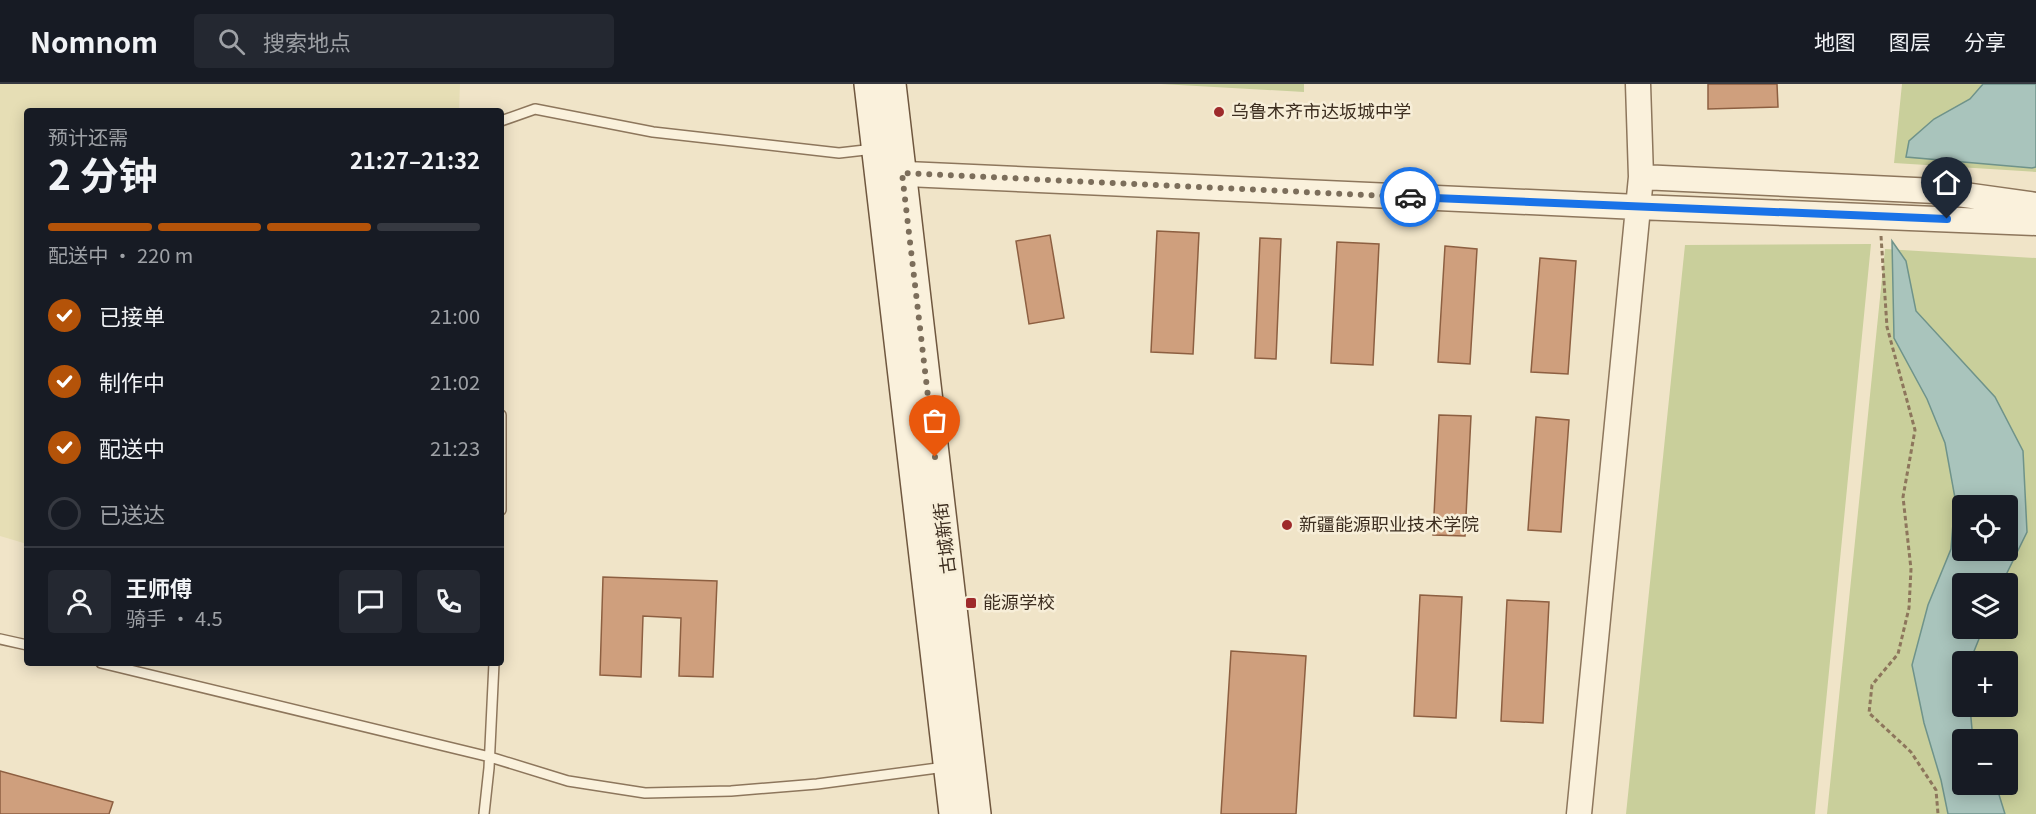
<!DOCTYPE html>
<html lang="zh">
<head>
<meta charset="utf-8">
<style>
  :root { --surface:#171b24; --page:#242831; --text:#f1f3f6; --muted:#9ea1a6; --line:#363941; --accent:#b45309 }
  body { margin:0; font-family:Georgia,"Noto Sans SC",serif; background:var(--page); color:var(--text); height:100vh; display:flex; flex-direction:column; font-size:22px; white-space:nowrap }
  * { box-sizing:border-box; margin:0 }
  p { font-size:20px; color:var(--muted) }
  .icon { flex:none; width:33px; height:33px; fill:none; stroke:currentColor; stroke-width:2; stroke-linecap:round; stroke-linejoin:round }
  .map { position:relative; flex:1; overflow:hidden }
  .side { position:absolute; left:24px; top:24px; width:480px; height:558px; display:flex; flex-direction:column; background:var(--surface); border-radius:6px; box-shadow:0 3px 15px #0003 }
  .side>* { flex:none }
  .fabs { position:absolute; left:1952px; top:411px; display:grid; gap:12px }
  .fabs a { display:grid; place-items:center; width:66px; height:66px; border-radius:6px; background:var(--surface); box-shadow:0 3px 15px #0003; font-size:30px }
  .pin { position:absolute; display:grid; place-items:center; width:51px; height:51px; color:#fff; margin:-62px -26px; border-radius:50% 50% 50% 0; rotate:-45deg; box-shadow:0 0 6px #0007 }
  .pin .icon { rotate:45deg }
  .courier { position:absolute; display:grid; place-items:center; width:60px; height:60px; margin:-30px; border:4px solid #1a73e8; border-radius:50%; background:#fff; color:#222; box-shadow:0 2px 8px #0007 }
  .overview em { font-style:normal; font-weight:700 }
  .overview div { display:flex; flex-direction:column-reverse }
  .overview { display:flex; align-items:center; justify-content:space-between; height:102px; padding:0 24px }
  h1 { font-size:39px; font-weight:700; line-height:45px }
  .bar { display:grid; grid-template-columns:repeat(4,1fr); gap:9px 6px; align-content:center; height:72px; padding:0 24px }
  .bar i { height:8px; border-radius:4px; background:var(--line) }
  .bar .current { background:var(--accent) }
  .bar p { grid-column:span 4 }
  .line { display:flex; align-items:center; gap:15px; padding:0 24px; border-top:2px solid var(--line) }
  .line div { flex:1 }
  .round { display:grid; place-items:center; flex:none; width:63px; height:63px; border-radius:6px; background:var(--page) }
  ol { padding:0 24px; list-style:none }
  li { display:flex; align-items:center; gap:18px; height:66px }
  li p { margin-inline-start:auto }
  li .icon { padding:6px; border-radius:50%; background:var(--accent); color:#fff; stroke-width:4 }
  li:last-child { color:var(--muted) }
  li i { width:33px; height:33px; border:3px solid var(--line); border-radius:50% }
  header { display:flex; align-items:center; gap:36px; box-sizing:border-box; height:84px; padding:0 30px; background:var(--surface); border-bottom:2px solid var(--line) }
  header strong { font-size:28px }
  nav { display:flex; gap:33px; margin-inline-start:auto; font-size:21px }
  .search { width:420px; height:54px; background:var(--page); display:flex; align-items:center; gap:15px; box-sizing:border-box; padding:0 21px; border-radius:6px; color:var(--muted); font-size:22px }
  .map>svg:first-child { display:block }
  .farmland { fill:#e6deb5 }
  .green { fill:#c9cf9b; fill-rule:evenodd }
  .water { fill:#a9c4bc; stroke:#6f938a; stroke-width:1.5; fill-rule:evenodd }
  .building { fill:#cf9f7d; stroke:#8d5f41; stroke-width:1.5 }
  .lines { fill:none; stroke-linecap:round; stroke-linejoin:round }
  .service-casing { stroke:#8d765c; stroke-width:12 }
  .tertiary-casing { stroke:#8d765c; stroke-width:27 }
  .secondary-casing { stroke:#6f573f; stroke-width:30 }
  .path { stroke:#8d765c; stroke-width:3; stroke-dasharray:4.5 3; stroke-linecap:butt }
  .service { stroke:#faf1dc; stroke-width:9 }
  .tertiary { stroke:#faf1dc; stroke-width:24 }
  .secondary { stroke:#faf1dc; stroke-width:27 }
  .done { stroke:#7c6e5b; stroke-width:6; stroke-dasharray:0 10.8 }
  .route { stroke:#1a73e8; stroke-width:8 }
  .poi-dot { fill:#9e2a2b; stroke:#f7eed8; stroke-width:2 }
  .labels { text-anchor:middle; stroke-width:5; stroke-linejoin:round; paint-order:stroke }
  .poi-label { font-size:18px; fill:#3d2e20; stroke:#f7eed8; text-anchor:start }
  .street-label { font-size:18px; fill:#3d2e20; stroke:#f7eed8 }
</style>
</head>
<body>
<header>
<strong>Nomnom</strong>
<div class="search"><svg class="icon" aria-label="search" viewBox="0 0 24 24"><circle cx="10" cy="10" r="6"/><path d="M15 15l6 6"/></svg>搜索地点</div>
<nav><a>地图</a><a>图层</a><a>分享</a></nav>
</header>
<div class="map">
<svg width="2036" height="730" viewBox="0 0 2036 730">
  <rect width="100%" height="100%" fill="#f0e4c8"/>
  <path class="farmland" d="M0 0H460L459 27H27V460L0 452Z"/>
  <path class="green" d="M1161 0H1304V8Z
    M1902 0H2036V88L1894 79Z
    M1871 160 1815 730H1626L1685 161Z
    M1885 165 2036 174V730H1827ZM1962 422H2007V466H1962ZM1962 500H2007V544H1962ZM1962 578H2007V622H1962ZM1962 656H2007V700H1962Z"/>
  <path class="water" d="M1983 0H2036V83L2032 84 1906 73 1909 57 1934 35 1970 15Z
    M1892 157 1906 177 1916 227 1995 313 2023 367 2027 448 2002 499 1962 500V544L1983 545 1970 577 1962 578V622L1970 623 1972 645 1976 655 1962 656V700L1996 701 2005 730H1948L1941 696 1924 639 1912 581 1928 521 1951 465 1955 414 1945 359 1927 315 1894 254ZM1962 422H2007V466H1962Z"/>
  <path class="building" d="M1708 0H1777L1778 23 1708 25Z
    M1157 147 1199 149 1193 270 1151 268Z
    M1050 151 1064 234 1029 240 1016 157Z
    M1260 154 1281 155 1276 275 1255 274Z
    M1337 158 1379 160 1373 281 1331 279Z
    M1445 162 1477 165 1470 280 1438 278Z
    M1540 174 1576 177 1568 290 1531 288Z
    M1439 331 1471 332 1465 452 1433 451Z
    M1536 333 1569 336 1561 448 1528 446Z
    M603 493 717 497 713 593 679 592 681 534 643 532 641 593 600 591Z
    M1420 511 1462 513 1456 634 1414 632Z
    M1507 516 1549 518 1543 639 1501 637Z
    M1231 567 1306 572 1296 730H1221Z
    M0 687 113 718 109 730H0Z"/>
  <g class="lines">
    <defs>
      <path id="service" d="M501 37 535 25 653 48 839 69 874 65
        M501 331V426
        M0 555 27 561
        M101 579 490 673 568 697 645 709 731 707 817 700 945 683
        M484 730 489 684 494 579"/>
      <path id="tertiary" d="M884 89 1638 123 2036 139
        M1641 93 1936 107 2036 121
        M1579 730 1641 93 1638 0"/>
      <path id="secondary" d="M868 0 953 730
        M892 0 977 730"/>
    </defs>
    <use href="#service" class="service-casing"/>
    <use href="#tertiary" class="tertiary-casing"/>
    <use href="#secondary" class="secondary-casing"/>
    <path class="path" d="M1881 152 1887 243 1915 346 1903 413 1911 485 1909 524 1898 570 1872 601 1869 629 1911 668 1936 706 1938 730"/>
    <use href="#service" class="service"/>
    <use href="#tertiary" class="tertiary"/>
    <use href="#secondary" class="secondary"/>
  </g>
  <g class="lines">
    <path class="done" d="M935 373 902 89 1410 113"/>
    <path class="route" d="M1410 113 1947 135"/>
  </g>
  <g class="poi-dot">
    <circle cx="1219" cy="28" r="6"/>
    <circle cx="1287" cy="441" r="6"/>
    <rect x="965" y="513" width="12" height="12" rx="3"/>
  </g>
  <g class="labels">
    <g class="poi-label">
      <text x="1231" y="34">乌鲁木齐市达坂城中学</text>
      <text x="1299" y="447">新疆能源职业技术学院</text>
      <text x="983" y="525">能源学校</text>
    </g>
    <g class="street-label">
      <text transform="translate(945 454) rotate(-97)" y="6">古城新街</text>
    </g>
  </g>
</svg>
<div class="fabs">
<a><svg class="icon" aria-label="locate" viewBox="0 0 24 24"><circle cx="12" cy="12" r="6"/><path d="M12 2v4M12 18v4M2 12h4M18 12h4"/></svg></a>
<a><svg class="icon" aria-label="layers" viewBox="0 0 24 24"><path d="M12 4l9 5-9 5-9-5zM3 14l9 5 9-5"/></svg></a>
<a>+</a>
<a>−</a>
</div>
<div class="pin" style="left:935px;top:373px;background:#ea580c"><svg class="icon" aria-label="bag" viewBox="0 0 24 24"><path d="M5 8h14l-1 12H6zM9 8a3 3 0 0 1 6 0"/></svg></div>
<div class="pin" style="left:1947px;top:135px;background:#1f2937"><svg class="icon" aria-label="home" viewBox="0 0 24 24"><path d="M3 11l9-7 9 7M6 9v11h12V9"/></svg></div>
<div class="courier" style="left:1410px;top:113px"><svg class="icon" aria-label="car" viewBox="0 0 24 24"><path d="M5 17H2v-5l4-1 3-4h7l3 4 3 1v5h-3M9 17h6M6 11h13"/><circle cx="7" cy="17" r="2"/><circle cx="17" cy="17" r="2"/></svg></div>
<section class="side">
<div class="overview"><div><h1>2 分钟</h1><p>预计还需</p></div><em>21:27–21:32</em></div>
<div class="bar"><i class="current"></i><i class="current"></i><i class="current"></i><i></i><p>配送中 · 220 m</p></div>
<ol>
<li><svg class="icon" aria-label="check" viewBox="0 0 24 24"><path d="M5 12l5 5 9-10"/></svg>已接单<p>21:00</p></li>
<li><svg class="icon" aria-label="check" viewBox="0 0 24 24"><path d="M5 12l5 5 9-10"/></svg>制作中<p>21:02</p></li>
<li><svg class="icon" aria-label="check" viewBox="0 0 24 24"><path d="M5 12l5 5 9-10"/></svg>配送中<p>21:23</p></li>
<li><i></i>已送达</li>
</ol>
<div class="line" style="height:108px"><a class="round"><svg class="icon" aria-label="person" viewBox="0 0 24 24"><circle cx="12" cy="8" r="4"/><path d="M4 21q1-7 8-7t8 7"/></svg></a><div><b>王师傅</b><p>骑手 · 4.5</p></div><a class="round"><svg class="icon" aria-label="chat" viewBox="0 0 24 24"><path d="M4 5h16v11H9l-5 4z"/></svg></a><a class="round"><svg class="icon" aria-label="phone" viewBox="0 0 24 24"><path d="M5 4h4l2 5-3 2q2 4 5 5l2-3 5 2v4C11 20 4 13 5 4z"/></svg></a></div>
</section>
</div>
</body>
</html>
